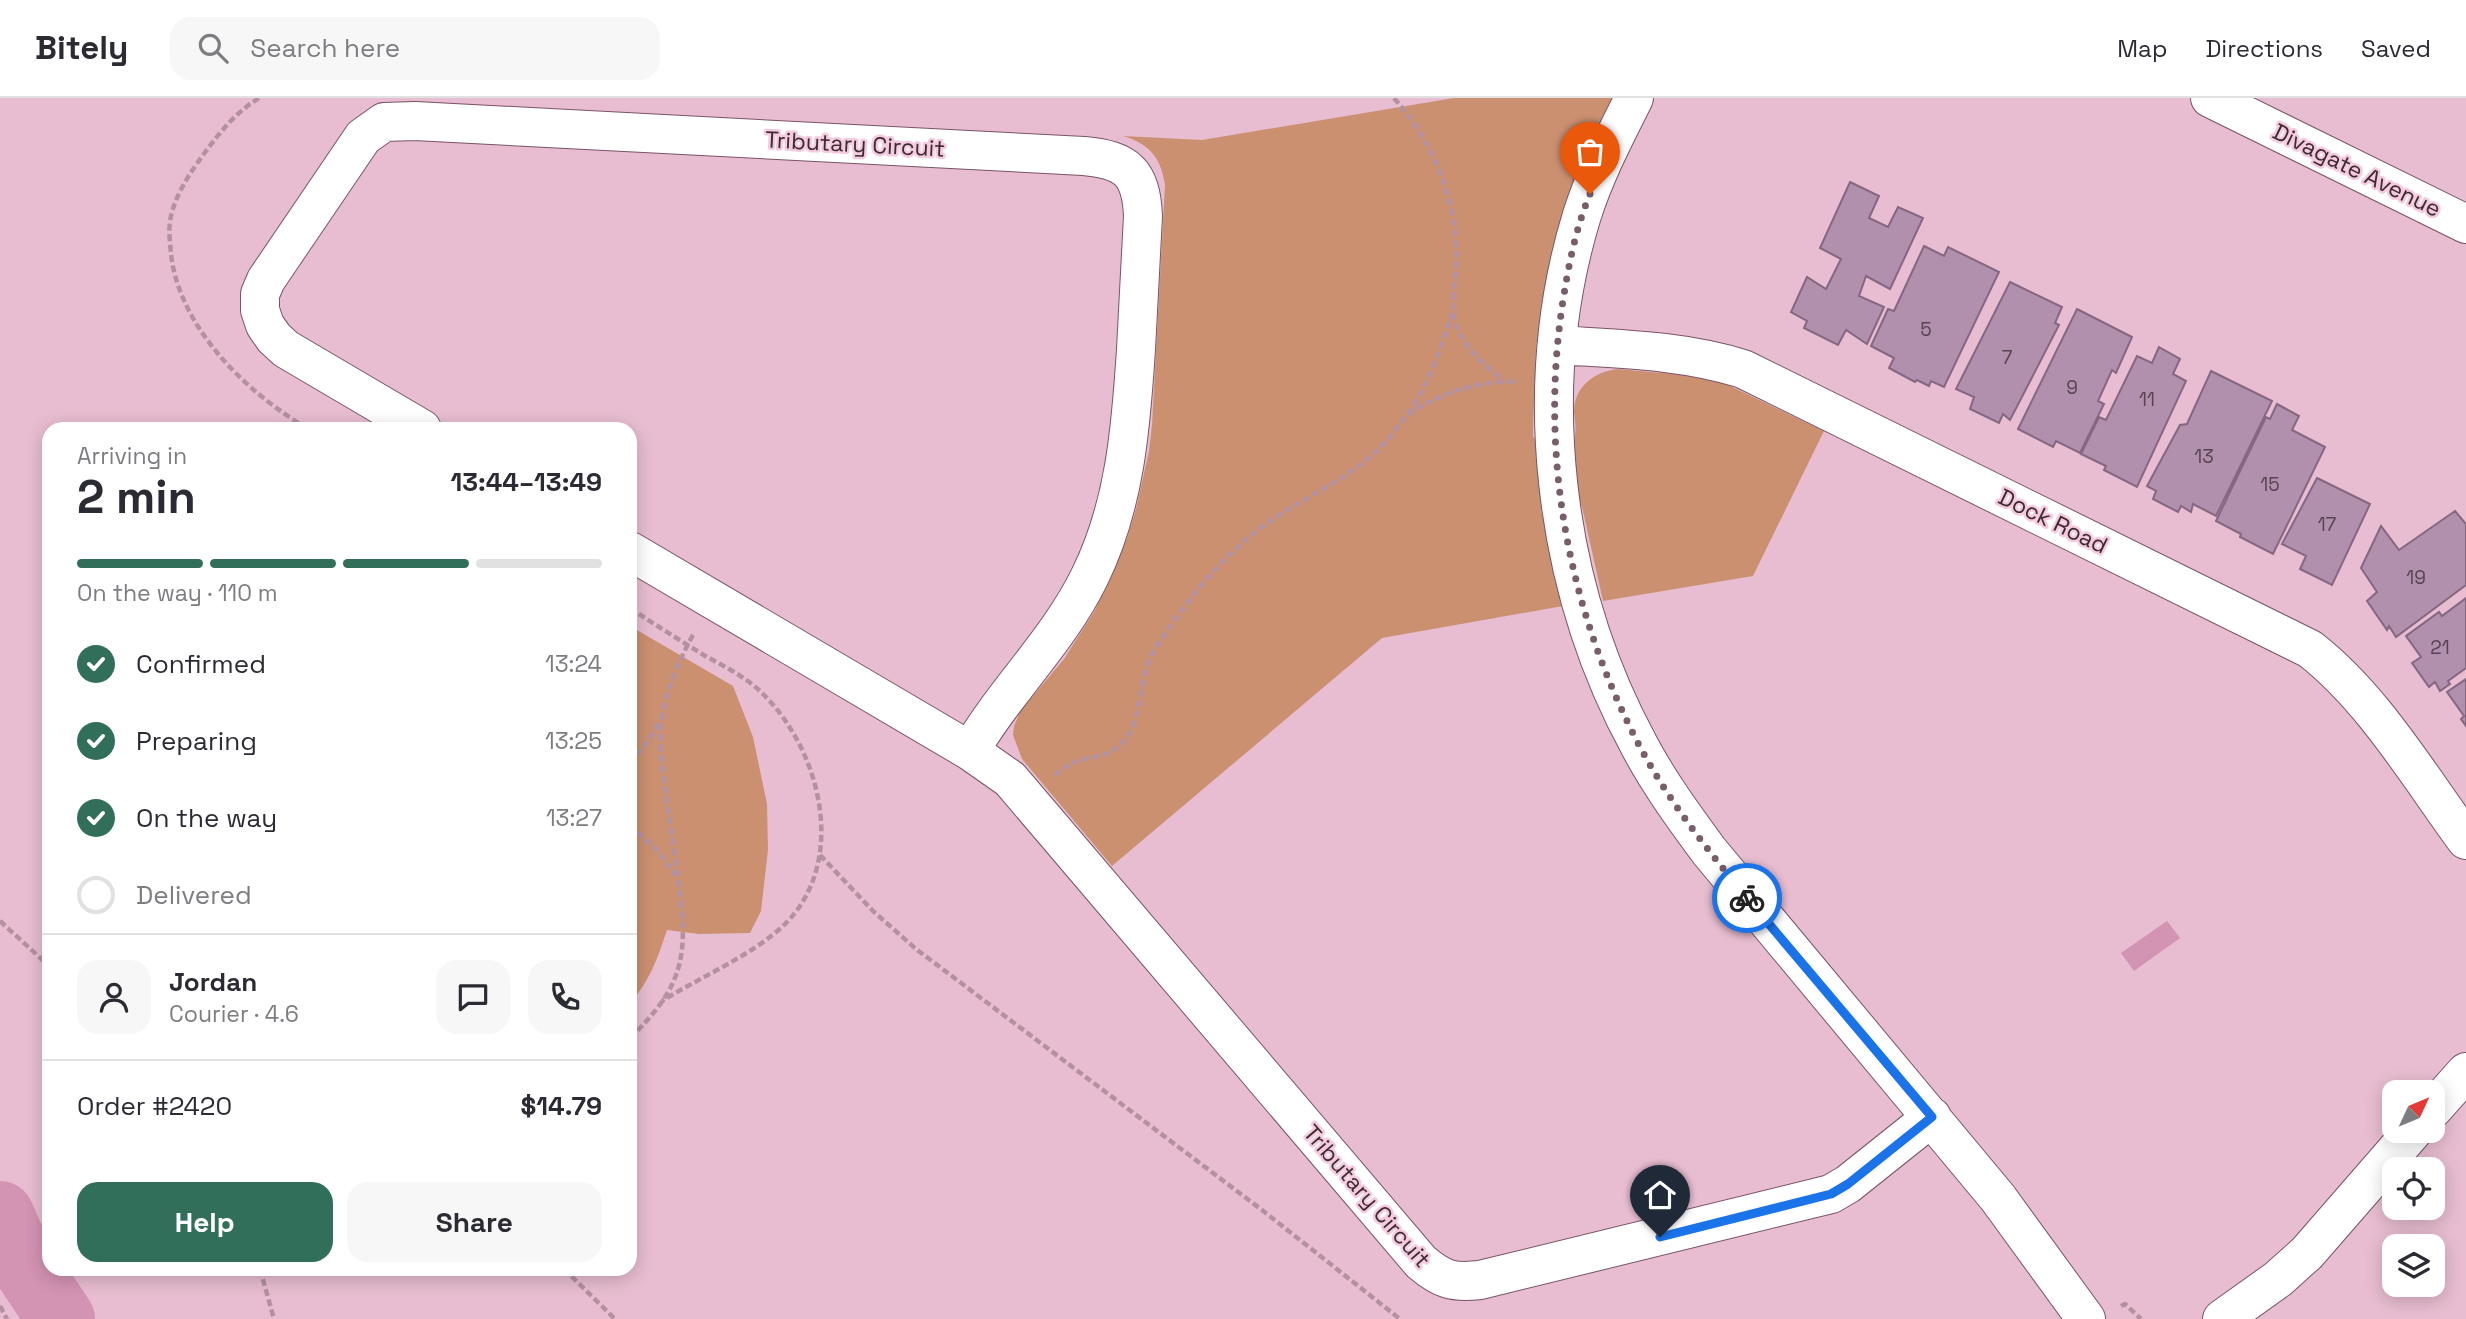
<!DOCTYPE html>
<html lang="en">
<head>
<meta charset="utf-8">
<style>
  :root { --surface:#fff; --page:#f7f7f7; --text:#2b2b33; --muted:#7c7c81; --line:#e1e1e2; --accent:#326f5b }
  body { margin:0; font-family:"Space Grotesk",sans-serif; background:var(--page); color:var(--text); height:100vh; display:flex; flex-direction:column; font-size:26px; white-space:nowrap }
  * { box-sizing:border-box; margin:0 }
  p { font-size:23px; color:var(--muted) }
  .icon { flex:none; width:38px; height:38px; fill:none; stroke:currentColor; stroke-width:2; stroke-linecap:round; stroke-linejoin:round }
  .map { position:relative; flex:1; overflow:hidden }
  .details { position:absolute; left:42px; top:324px; width:595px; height:854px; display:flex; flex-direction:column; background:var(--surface); border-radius:21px; box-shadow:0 4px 18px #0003 }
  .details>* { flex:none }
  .needle { width:46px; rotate:46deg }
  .buttons { position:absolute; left:2382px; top:982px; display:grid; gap:14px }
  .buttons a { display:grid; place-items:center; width:63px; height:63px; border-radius:14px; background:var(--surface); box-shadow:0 4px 18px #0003; font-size:35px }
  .pin { position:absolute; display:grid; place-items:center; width:60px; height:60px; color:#fff; margin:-72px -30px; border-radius:50% 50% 50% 0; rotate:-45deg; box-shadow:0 0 7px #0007 }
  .pin .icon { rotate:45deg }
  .courier { position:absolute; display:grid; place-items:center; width:70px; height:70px; margin:-35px; border:5px solid #1a73e8; border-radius:50%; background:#fff; color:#222; box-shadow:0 2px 9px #0007 }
  .overview em { font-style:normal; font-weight:600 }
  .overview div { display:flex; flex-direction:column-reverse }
  .overview { display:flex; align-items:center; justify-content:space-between; height:119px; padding:0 35px }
  h1 { font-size:46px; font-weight:600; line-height:52px }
  .bar { display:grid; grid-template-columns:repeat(4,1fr); gap:10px 7px; align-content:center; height:84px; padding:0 35px }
  .bar i { height:9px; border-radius:5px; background:var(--line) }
  .bar .active { background:var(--accent) }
  .bar p { grid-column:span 4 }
  .line { display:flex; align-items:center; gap:18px; padding:0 35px; border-top:2px solid var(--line) }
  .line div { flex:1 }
  .round { display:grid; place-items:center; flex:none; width:74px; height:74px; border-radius:21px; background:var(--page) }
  ol { padding:0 35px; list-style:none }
  li { display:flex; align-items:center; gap:21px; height:77px }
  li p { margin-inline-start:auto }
  li .icon { padding:7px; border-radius:50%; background:var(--accent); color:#fff; stroke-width:4 }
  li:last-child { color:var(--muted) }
  li i { width:38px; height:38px; border:4px solid var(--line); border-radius:50% }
  .cta { display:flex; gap:14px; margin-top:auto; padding:14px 35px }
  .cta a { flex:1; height:80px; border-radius:21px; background:var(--accent); color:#fff; font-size:28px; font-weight:600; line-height:80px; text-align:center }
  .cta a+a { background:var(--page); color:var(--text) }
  header { display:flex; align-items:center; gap:42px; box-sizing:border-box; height:98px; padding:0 35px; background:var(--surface); border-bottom:2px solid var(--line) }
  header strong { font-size:33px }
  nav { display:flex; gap:38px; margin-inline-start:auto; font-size:24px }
  .search { width:490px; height:63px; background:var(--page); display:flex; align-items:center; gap:18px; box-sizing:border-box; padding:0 24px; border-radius:21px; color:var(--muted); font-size:26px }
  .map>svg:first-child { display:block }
  .green { fill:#cb9070 }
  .water { fill:#d393b2 }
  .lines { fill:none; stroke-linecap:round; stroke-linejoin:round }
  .river { stroke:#d393b2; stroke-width:68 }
  .building { fill:#b090ad; stroke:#856782; stroke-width:2 }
  .minor-casing { stroke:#795466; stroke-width:40 }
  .path { stroke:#b491a1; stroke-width:4.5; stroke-dasharray:7 3.5; stroke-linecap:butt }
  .minor { stroke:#fff; stroke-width:38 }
  .done { stroke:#785e6a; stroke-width:7; stroke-dasharray:0 12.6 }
  .route { stroke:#1a73e8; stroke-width:9 }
  .labels { text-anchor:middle; stroke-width:5; stroke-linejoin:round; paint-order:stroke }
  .number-label { font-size:19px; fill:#584451 }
  .street-label { font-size:23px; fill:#3b2b32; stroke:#f6cade }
</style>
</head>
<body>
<header>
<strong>Bitely</strong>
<div class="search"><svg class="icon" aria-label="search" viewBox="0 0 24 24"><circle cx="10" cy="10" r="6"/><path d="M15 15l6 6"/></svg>Search here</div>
<nav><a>Map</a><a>Directions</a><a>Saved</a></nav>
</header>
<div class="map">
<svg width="2466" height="1221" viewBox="0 0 2466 1221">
  <rect width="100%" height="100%" fill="#e8bdd1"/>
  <path class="green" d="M1454 0H1612L1592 39 1566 103 1556 137 1542 203 1536 250 1533 329V338L1543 356 1547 400 1541 412 1563 508 1382 540 1112 768 1022 661 1013 637 1014 628 1021 612 1064 561 1095 512 1127 440 1136 411 1149 353 1152 327 1165 87C1161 60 1150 46 1123 38L1202 42Z
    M1617 271 1686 277 1726 286 1824 333 1753 478 1603 503 1583 413 1565 356C1568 351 1572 346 1574 341 1577 333 1575 323 1574 314 1574 288 1595 274 1617 271Z
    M630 528 733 588 753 639 767 706 768 752 761 813 750 835 699 836 667 832C658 859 650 883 630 905Z"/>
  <path class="water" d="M2167 823 2180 840 2134 873 2121 855Z"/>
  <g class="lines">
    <path class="river" d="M0 1117 17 1155 61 1221"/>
  </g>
  <path class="building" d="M1850 84 1879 98 1869 120 1888 129 1898 109 1923 120 1890 191 1866 178 1859 198 1884 209 1867 246 1846 232 1838 247 1804 230 1807 223 1791 214 1807 179 1826 191 1841 161 1820 150Z
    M1924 148 1944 158 1948 149 1999 174 1944 289 1931 283 1929 288 1917 282 1915 284 1889 270 1894 260 1871 248 1888 211 1894 213Z
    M2010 184 2062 209 2055 225 2059 227 2010 322 2003 316 1999 325 1970 311 1974 299 1956 291Z
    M2077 211 2132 239 2116 275 2112 272 2098 303 2104 306 2080 355 2056 343 2053 349 2018 331Z
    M2159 249 2180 261 2173 276 2186 283 2137 389 2104 372 2106 368 2081 356 2099 319 2106 322 2137 258 2152 265Z
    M2211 273 2272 303 2216 418 2193 406 2191 414 2181 408 2178 414 2153 401 2156 393 2147 388 2180 327 2187 326Z
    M2277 306 2299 318 2292 332 2325 349 2273 456 2240 439 2241 436 2216 423 2266 319 2270 321Z
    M2317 380 2370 406 2332 487 2300 471 2306 458 2282 446Z
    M2455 413 2466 426V487L2396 539 2389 528 2387 532 2367 503 2377 494 2361 470 2381 428 2399 452Z
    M2466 500V570L2448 583 2450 586 2440 593 2435 584 2429 589 2412 565 2421 559 2406 538 2439 514 2442 518Z
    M2466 581V628L2461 621 2464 618 2447 594Z"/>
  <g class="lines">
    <defs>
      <path id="minor" d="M1634 0C1615 38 1595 76 1582 117 1529 289 1553 489 1639 647 1659 685 1684 719 1709 753L1998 1100 2086 1221
        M2210 0 2466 126
        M1557 247C1619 251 1683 252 1743 271L2310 551C2373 600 2419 678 2466 742
        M422 331 286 251 274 240 265 227 260 212V196L266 182 363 39 384 24 415 23 1084 58C1127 62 1141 74 1143 118 1141 162 1138 207 1136 251 1131 329 1125 407 1090 478 1058 544 1006 591 970 653
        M630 453 970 653 1010 681 1421 1164C1442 1182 1453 1185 1480 1182L1831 1096 1848 1086 1932 1019
        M2432 1012 2466 974
        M2222 1221 2278 1181 2307 1155 2414 1032"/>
    </defs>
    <use href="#minor" class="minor-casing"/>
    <path class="path" d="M259 0C235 15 220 34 203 57 190 75 176 96 171 118 168 130 170 144 171 156 179 229 247 296 309 331
      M1394 0C1430 41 1452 90 1456 145 1458 167 1453 188 1453 209 1453 240 1481 265 1503 282
      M1408 316C1429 285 1441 250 1452 215
      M630 510C654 526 678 541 702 556 723 568 747 579 764 597 822 655 848 765 784 827 753 857 700 879 662 903
      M630 665 647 645 660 623
      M1055 677C1062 671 1069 666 1078 663 1093 658 1109 659 1121 646 1146 621 1136 582 1154 553 1183 507 1218 462 1262 429 1291 407 1326 392 1356 370 1369 360 1381 350 1391 338 1396 331 1401 323 1408 317 1436 296 1483 281 1518 284
      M630 727 659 754 676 778
      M820 757 873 813 916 851 1262 1112 1400 1221
      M0 823 49 868
      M630 940C687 885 688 854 678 780 674 752 670 723 666 695 663 673 659 648 661 625 666 593 678 564 694 535
      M260 1171 274 1221
      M564 1171 615 1221
      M0 1208 7 1221
      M2121 1208 2125 1206 2141 1221"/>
    <use href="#minor" class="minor"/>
  </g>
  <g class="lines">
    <path class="done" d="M1590 96C1575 132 1568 170 1562 209 1540 359 1568 510 1638 645 1667 701 1707 751 1747 800"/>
    <path class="route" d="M1660 1139 1831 1096 1848 1086 1932 1019 1747 800"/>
  </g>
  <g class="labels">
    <g class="number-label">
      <text x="1926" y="238">5</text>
      <text x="2007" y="266">7</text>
      <text x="2072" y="296">9</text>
      <text x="2147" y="308">11</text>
      <text x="2204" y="365">13</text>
      <text x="2270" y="393">15</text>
      <text x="2327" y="433">17</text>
      <text x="2416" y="486">19</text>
      <text x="2440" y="556">21</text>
    </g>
    <g class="street-label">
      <text transform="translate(855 46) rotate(3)" y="8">Tributary Circuit</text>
      <text transform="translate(2357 72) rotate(26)" y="8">Divagate Avenue</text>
      <text transform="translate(2053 423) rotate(26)" y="8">Dock Road</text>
      <text transform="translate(1367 1098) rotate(49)" y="8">Tributary Circuit</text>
    </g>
  </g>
</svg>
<div class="buttons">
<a><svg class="needle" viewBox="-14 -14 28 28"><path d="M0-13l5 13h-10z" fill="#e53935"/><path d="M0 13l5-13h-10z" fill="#7c7c81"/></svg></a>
<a><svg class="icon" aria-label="locate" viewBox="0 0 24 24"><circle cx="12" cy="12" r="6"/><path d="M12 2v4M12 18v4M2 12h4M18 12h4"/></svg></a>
<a><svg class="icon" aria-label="layers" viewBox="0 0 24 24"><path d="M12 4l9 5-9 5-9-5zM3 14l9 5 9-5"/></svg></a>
</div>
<div class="pin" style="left:1590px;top:96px;background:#ea580c"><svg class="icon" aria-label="bag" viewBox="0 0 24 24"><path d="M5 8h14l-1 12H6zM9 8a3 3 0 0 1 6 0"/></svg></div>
<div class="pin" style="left:1660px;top:1139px;background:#1f2937"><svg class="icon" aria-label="home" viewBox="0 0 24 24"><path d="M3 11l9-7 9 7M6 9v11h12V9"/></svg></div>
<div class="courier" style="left:1747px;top:800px"><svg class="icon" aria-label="bike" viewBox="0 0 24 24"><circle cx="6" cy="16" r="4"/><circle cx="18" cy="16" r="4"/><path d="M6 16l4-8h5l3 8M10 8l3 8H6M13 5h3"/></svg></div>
<section class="details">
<div class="overview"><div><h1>2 min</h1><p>Arriving in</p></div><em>13:44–13:49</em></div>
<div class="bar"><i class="active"></i><i class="active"></i><i class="active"></i><i></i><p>On the way · 110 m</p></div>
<ol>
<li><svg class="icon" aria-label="check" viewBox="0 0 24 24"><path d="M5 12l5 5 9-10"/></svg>Confirmed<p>13:24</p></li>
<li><svg class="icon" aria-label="check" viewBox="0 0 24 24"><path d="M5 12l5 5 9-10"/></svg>Preparing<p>13:25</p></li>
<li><svg class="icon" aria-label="check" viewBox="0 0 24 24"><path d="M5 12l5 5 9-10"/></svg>On the way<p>13:27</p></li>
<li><i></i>Delivered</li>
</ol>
<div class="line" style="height:126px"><a class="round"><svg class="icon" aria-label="person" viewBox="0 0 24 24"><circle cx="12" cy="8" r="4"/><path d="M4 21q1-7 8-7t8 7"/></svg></a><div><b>Jordan</b><p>Courier · 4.6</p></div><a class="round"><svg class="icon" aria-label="chat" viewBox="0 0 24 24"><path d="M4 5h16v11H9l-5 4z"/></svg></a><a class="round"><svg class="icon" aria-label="phone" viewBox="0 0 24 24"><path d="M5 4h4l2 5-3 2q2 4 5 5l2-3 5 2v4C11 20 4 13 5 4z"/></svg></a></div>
<div class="line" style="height:91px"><div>Order #2420</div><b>$14.79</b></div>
<div class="cta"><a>Help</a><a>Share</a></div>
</section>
</div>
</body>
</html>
